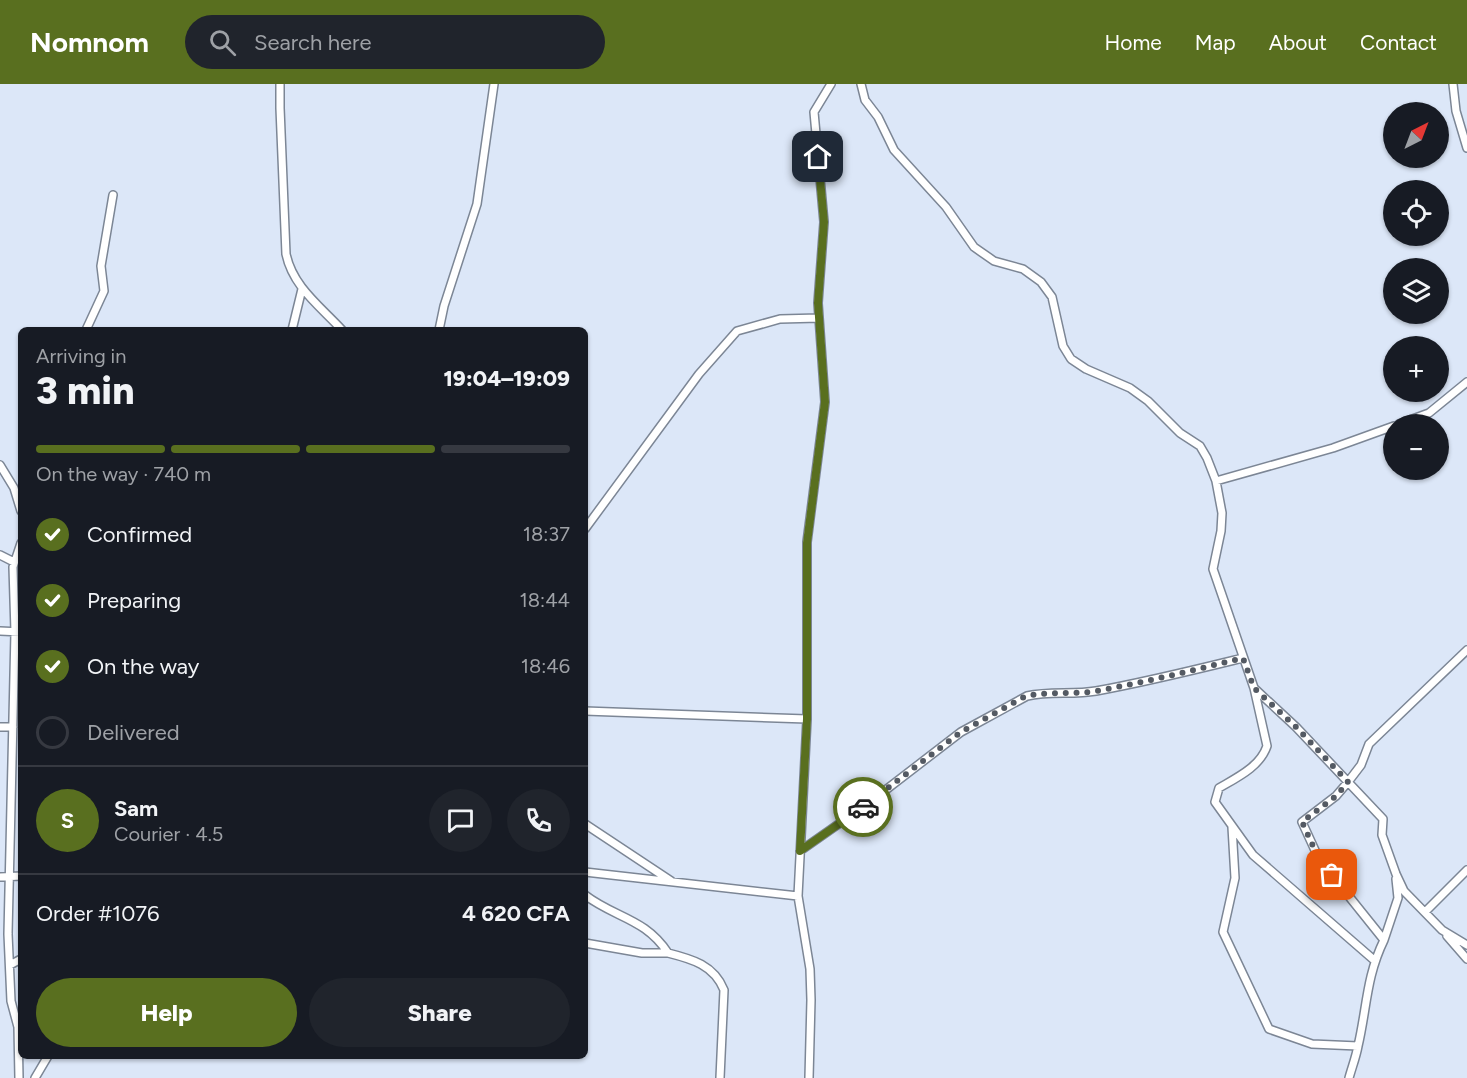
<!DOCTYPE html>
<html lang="en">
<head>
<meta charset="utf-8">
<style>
  :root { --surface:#171b24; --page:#20242c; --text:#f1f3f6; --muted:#9ea1a6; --line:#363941; --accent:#596f1f }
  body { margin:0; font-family:Figtree,sans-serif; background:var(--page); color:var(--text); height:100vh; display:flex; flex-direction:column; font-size:22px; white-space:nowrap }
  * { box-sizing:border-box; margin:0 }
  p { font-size:20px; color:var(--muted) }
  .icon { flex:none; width:33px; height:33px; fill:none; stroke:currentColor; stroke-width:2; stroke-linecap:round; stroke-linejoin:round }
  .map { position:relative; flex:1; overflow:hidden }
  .details { position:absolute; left:18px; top:243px; width:570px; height:732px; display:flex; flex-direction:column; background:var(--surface); border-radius:9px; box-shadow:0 2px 4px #0004 }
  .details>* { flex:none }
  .needle { width:39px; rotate:42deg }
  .tools { position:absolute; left:1383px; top:18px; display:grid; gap:12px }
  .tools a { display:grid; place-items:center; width:66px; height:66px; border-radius:50%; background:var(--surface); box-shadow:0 2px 4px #0004; font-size:30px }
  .pin { position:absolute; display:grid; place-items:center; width:51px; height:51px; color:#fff; margin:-26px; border-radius:12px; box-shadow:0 3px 9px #0006 }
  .courier { position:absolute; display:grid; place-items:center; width:60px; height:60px; margin:-30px; border:4px solid #596f1f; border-radius:50%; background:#fff; color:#222; box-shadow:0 2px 8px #0007 }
  .summary em { font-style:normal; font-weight:800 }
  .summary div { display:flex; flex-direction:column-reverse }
  .summary { display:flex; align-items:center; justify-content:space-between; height:102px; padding:0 18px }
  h1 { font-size:39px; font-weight:800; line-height:45px }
  .bar { display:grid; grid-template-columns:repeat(4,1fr); gap:9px 6px; align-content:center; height:72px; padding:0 18px }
  .bar i { height:8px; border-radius:4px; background:var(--line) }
  .bar .selected { background:var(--accent) }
  .bar p { grid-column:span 4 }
  .line { display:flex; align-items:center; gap:15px; padding:0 18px; border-top:2px solid var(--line) }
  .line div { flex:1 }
  .round { display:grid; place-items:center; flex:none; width:63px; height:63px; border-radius:32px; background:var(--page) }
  ol { padding:0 18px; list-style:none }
  li { display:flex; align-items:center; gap:18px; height:66px }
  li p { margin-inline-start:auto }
  li .icon { padding:6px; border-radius:50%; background:var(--accent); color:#fff; stroke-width:4 }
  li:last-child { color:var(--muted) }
  li i { width:33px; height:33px; border:3px solid var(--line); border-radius:50% }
  .cta { display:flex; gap:12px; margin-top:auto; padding:12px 18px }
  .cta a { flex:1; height:69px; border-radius:36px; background:var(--accent); color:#fff; font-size:24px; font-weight:800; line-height:69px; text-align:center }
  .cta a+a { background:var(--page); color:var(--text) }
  header { display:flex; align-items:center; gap:36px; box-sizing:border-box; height:84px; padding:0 30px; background:var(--accent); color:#fff }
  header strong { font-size:28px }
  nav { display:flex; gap:33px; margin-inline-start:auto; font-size:21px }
  .search { width:420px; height:54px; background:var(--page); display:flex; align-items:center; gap:15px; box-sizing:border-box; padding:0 21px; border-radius:33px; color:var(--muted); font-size:22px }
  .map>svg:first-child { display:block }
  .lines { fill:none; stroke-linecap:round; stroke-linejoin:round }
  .minor-casing { stroke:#7c8695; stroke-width:10 }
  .minor { stroke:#fff; stroke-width:7 }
  .done { stroke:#545a63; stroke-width:6; stroke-dasharray:0 10.8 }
  .route { stroke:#596f1f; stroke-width:8 }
</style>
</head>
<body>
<header>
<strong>Nomnom</strong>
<div class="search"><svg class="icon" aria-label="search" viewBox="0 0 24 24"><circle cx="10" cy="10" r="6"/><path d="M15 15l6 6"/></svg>Search here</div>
<nav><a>Home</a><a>Map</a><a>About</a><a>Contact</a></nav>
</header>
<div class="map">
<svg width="1467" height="994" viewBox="0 0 1467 994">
  <rect width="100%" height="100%" fill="#dce7f8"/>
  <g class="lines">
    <defs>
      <path id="minor" d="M280 0V24L286 170C293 203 320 222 342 246
        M861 0 865 16 878 33 894 66 946 123 974 163 994 177 1023 185 1041 198 1052 213 1063 262 1071 275 1086 285 1130 304 1148 317 1180 349 1200 362 1207 374 1216 397 1222 429 1221 447 1213 485 1254 604 1296 643 1383 735 1382 751 1396 790 1404 807 1442 846 1467 861
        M1453 0 1456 27 1467 64
        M86 246 104 207 101 182 113 111
        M292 246 302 205
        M439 246 444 222 477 120 494 0
        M1399 340 1429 329 1467 298
        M0 381 14 404 21 427
        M1216 397 1333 364 1394 342
        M585 445 699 290 737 247 780 235 819 234
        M0 471 14 478
        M0 547 21 548
        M1254 604 1267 662C1260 683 1236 694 1219 704L1215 718 1253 771 1374 876
        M585 627 807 635
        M0 643H13
        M585 740 671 797
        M1232 743 1235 794 1223 848 1269 945 1312 960 1358 962
        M800 767 870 718 961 648 1027 612C1050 607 1073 611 1096 607 1146 598 1194 586 1243 574
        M585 788 798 812
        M0 793 21 792
        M585 811C615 834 645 834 668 869 692 875 714 881 724 906L720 994
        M1425 828 1467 786
        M1447 852 1467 875
        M1384 856 1398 814 1396 795
        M585 859 642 869H668
        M10 881 21 875
        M19 994 18 943 11 917 8 850 15 548 13 483 21 459
        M35 994 48 972
        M809 994 811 916 810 885 798 812 807 635V458L825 318 818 219 824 138 814 28 831 0
        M1349 994C1352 983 1356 973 1358 962 1367 924 1366 893 1384 856L1319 775 1302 738 1336 712 1348 698 1361 681 1369 660 1467 566"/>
    </defs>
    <use href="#minor" class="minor-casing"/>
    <use href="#minor" class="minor"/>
  </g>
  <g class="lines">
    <path class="done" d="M863 723 961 648 1026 612C1050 607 1073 611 1096 607 1146 598 1194 586 1243 574L1254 604 1296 643 1348 698 1336 712 1302 738 1319 775 1332 791"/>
    <path class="route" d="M818 73 824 138 818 219 825 318 807 459V635L800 767 863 723"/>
  </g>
</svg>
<div class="tools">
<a><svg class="needle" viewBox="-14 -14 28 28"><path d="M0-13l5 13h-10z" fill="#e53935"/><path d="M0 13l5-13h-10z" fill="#9ea1a6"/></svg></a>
<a><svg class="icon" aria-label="locate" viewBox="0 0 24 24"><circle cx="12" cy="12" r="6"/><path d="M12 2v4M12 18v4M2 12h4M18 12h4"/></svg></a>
<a><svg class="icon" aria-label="layers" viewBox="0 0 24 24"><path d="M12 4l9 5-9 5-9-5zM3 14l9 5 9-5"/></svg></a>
<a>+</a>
<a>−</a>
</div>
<div class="pin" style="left:1332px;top:791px;background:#ea580c"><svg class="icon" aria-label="bag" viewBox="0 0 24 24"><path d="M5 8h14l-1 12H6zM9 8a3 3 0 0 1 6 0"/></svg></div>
<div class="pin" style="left:818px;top:73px;background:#1f2937"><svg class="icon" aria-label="home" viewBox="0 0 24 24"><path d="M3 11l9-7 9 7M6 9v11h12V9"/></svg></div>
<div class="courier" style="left:863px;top:723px"><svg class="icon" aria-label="car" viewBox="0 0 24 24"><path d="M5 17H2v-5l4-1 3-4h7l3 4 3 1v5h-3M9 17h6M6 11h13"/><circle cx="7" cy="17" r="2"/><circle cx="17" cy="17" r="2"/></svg></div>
<section class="details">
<div class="summary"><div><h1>3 min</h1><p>Arriving in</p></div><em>19:04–19:09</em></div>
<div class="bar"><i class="selected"></i><i class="selected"></i><i class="selected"></i><i></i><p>On the way · 740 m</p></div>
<ol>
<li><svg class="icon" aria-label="check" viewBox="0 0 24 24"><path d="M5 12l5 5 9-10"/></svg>Confirmed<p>18:37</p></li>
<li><svg class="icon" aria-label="check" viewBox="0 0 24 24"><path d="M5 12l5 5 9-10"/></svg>Preparing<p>18:44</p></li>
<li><svg class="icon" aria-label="check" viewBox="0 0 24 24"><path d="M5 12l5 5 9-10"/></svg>On the way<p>18:46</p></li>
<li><i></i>Delivered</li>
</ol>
<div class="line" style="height:108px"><b class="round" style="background:var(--accent);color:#fff">S</b><div><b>Sam</b><p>Courier · 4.5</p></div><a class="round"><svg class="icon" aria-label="chat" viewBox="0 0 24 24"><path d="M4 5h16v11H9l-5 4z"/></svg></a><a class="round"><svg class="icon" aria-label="phone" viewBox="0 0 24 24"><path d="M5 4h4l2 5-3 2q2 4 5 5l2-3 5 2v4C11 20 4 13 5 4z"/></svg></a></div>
<div class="line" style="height:78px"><div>Order #1076</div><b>4 620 CFA</b></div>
<div class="cta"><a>Help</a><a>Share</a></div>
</section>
</div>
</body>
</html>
